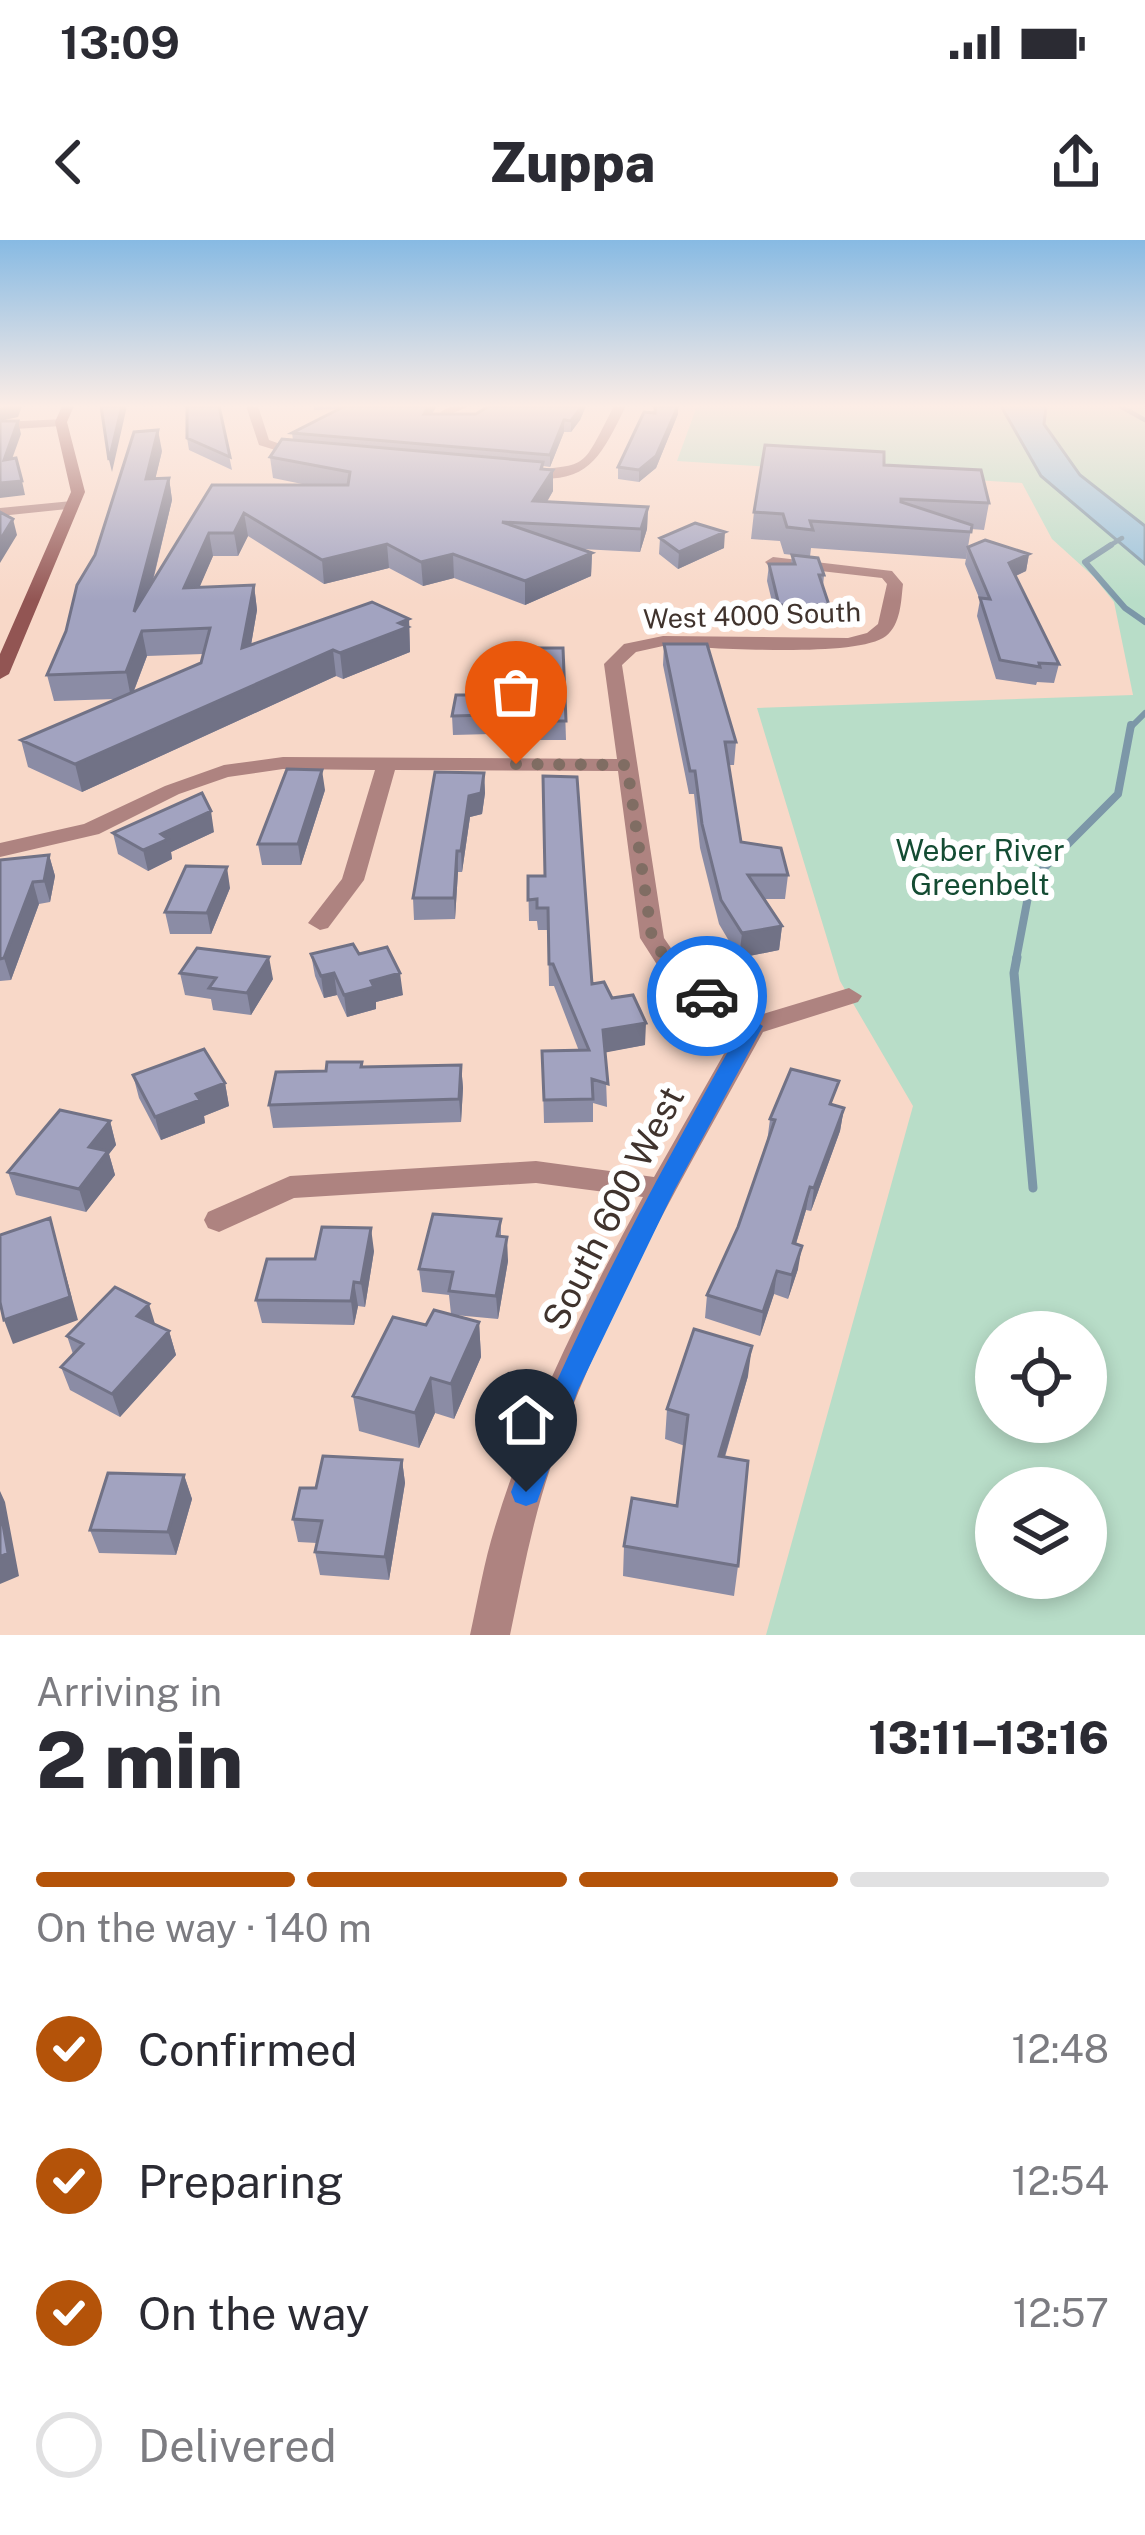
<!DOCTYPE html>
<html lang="en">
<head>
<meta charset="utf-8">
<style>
  :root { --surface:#fff; --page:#f2f2f3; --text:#2b2b33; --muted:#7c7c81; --line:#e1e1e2; --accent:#b45309 }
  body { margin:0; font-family:"Public Sans",sans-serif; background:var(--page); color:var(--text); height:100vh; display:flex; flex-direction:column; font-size:45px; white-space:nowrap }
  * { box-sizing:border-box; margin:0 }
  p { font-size:39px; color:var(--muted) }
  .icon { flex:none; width:66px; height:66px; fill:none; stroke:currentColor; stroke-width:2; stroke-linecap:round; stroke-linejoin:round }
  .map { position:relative; height:1395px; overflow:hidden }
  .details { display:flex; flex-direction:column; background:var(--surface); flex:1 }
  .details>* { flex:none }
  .controls { position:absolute; left:975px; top:1071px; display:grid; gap:24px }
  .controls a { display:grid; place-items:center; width:132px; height:132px; border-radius:50%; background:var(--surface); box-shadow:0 6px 18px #0003; font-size:60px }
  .pin { position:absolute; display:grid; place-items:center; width:102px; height:102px; color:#fff; margin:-123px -51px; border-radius:50% 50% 50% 0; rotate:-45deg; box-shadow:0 0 12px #0007 }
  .pin .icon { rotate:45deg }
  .courier { position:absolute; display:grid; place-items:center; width:120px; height:120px; margin:-60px; border:9px solid #1a73e8; border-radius:50%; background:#fff; color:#222; box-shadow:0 3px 15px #0007 }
  .overview em { font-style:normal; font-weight:800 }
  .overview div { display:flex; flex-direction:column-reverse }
  .overview { display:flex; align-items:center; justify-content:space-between; height:204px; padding:0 36px }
  h1 { font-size:78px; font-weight:800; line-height:90px }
  .bar { display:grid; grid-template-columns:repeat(4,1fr); gap:18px 12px; align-content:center; height:144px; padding:0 36px }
  .bar i { height:15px; border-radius:9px; background:var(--line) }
  .bar .active { background:var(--accent) }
  .bar p { grid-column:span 4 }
  ol { padding:0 36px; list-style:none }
  li { display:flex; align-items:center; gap:36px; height:132px }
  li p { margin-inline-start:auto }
  li .icon { padding:12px; border-radius:50%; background:var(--accent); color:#fff; stroke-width:4 }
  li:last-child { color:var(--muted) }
  li i { width:66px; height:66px; border:6px solid var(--line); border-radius:50% }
  .status { display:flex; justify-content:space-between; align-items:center; height:84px; padding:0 60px; background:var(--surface); direction:ltr }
  .status svg { height:33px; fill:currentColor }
  header { display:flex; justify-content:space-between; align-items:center; height:156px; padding:0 36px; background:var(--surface); font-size:54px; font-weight:800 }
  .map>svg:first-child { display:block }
  .green { fill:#b8ddc8; fill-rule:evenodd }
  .water { fill:#96c2dc; stroke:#7c97a8; stroke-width:3 }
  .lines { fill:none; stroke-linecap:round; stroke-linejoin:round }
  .stream-far3 { stroke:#7c97a8; stroke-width:4.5 }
  .stream-far2 { stroke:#7c97a8; stroke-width:6 }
  .stream-far1 { stroke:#7c97a8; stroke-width:8 }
  .stream { stroke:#7c97a8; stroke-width:9 }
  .street { fill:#ae8380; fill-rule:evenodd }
  .secondary { fill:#925553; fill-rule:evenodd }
  .wall { fill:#8b8ca5; fill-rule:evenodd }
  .shaded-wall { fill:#717286 }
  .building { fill:#a2a3c0; stroke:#717286; stroke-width:3 }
  .route { fill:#1a73e8 }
  .done { stroke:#806d63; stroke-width:12; stroke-dasharray:0 21.6 }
  .labels { text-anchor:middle; stroke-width:12; stroke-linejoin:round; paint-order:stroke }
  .far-street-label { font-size:27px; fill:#40332d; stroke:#fff }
  .park-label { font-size:30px; fill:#144c33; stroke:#fff }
  .near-street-label { font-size:36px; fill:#40332d; stroke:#fff }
</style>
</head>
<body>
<div class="status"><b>13:09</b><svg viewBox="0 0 49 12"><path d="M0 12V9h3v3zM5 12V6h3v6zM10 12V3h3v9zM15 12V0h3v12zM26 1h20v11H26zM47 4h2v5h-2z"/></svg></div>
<header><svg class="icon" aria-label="back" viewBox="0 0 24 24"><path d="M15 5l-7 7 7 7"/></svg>Zuppa<svg class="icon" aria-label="share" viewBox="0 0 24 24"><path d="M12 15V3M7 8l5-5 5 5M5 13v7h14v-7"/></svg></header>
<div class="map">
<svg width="1145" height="1395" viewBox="0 0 1145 1395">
  <rect width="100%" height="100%" fill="#f8d8c8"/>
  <path class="green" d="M697 166H1001L1041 236 1145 324V1395H766L913 866 840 741 757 468 1133 455 1114 362 1094 337 1052 299 1022 243 677 221ZM996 1092H1086V1182H996ZM996 1248H1086V1338H996Z
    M1046 166H1145V286L1080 235 1044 184Z"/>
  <path class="water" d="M1001 166H1046L1044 184 1080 235 1145 286V324L1041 236Z"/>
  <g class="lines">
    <path class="stream-far3" d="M1120 166 1145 180
      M1106 308 1122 298"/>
    <path class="stream-far2" d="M1111 305 1085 322 1125 368 1145 382
      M1130 488 1145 473"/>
    <path class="stream-far1" d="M1016 720 1031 641 1118 554 1131 485"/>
    <path class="stream" d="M1017 717 1014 733 1033 948"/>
    <path class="street" d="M246 166H258L269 200 308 214V220L259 205Z
      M452 166H470L446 176 440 172Z
      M614 166H626C598 222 588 246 518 237V231C591 224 579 233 614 166Z
      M65 179 61 186 0 190V182Z
      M72 261 77 262V268L0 276V268Z
      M773 317 892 331 903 344C901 361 901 384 886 396 856 419 706 407 663 406L636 412 622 425 664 698 688 733 756 776 849 748 862 756 858 762 763 792C686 933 602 1073 551 1226 532 1282 522 1338 510 1395H470C478 1359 484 1322 495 1287 530 1171 585 1063 643 957L536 943 294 958 219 992 208 988 204 980 208 972 290 936 536 921 654 937 738 789 670 745 640 698 618 531 395 530 364 640 328 688 320 690 308 683 342 639 375 530 283 529 228 537 179 554 99 594 0 617V603L84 584 165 546 224 525 283 517 617 519 604 424 624 404 663 396 848 398 867 393 878 384 887 344 882 338 768 325 765 322Z"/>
    <path class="secondary" d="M62 166H74L67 182 85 252 9 434 0 439V414L71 252 55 182Z"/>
  </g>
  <path class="wall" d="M219 166 232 230 189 210 187 198Z
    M314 166H437L432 174H476L489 166H586L580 180 571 192H564L550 227 543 226V229L553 230V251L547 262 648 267 647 289 640 312 581 309 592 313 591 336 525 365 454 338 423 346 389 328 324 344 248 296 238 316H213L199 347 254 345 257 370 251 405 409 379 410 412 343 439 336 436 82 552 28 527 21 500 116 459 54 461 47 435 162 211 155 239 169 238 172 260 153 341 212 245H307L273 238 270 217 293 200 292 193 339 169 314 170ZM203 414 201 423 134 451 147 416Z
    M678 166V174L656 228 639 242 618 239V227L655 173Z
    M884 225 989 263 984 290 971 289 966 319 811 308 810 317 784 314 780 301 751 299 754 272Z
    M660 298 724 308 678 329 659 314Z
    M968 307 1029 314 1026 331 1016 336 1059 424 1054 443 1037 442 1036 445 996 439 977 376 980 360 965 324Z
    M792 315 824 335 823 347 829 365 827 383 777 382 767 341 769 324H791Z
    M664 404 736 502 734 525H729L741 602 788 635 785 659H764L782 686 779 710 739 718 719 684 700 608 694 554H689L663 425Z
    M563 408 566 500H530V493L453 495 452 476 486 455 507 418Z
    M484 533 485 553 482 574 470 577 462 632H458L455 679 414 680 413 658Z
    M325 550 301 625H262L258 604Z
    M214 592 171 612 172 619 148 631 118 614 113 593Z
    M49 615 55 636 50 662 39 664 11 740 0 741V620Z
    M528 636 592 744 612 758 645 805 605 812 607 867 593 863V882L544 883 542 811H579L554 746H549L548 690H538L537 681H529Z
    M230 648 211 694H170L165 672Z
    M311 714H359L403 755 376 762V769L347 777 337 755 324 758 315 736Z
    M180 733 273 739 251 775 213 770 211 759 185 755Z
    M362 822V827L461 825 463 848 461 882 273 888 269 865 326 831Z
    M133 835 225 843 229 866 204 876 205 883 161 900 139 858Z
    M835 865 844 868 840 891 811 971 806 970 796 1004 798 1029 788 1059 774 1054 760 1096 705 1078 707 1055 738 987 767 902 770 879Z
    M110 881 116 905 109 914 115 935 86 972 16 955 8 932Z
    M501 979V997L508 1021 498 1079 455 1075 479 1082 481 1117 454 1179 435 1173 419 1208 359 1191 353 1156 426 1085 451 1074 449 1055 422 1052 419 1029Z
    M374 1011 365 1067 358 1066 354 1085 262 1083 256 1060 315 1019Z
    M155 1084 169 1091 176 1115 120 1177 70 1150 61 1127 73 1114 67 1096Z
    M748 1136 725 1217 738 1326 734 1356 623 1336 624 1306 677 1266 685 1206 665 1199 667 1169Z
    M402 1220 405 1243 389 1340 320 1335 315 1312 317 1303 298 1302 293 1279 316 1248Z
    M184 1235 192 1259 176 1315 99 1313 90 1290Z"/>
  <path class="shaded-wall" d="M7 166H22L18 177 0 181V168Z
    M122 166H127L112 232 109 220Z
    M429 166H437L424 185V174Z
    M582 166H586L580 180 571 192V181Z
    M678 166V174L656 228 639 242V230Z
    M564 180V192L550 227V215Z
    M18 181 21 194 7 233 4 220Z
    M158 190 162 211 150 261 146 239Z
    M543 222 544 243 553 230V251L534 283 533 261Z
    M169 238 172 260 139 397 134 372Z
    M22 241 25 255 0 258V243Z
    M648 267 647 289 640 312 641 289Z
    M244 273 248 296 238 316 234 293Z
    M13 279 17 295 0 323V300Z
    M725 292 724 308 678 329 679 312Z
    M209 293 213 316 189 372 184 348Z
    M387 304 389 328 324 344 322 320Z
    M592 313 591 336 525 365V341Z
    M453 314 454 338 423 346 421 322Z
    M1029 314 1026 331 1006 340 1009 323Z
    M254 345 257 370 246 434 242 408Z
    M409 379 410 412 343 439 340 413Z
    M142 391 147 416 131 458 126 432Z
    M333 410 336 436 82 552 75 524Z
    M322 530 325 550 301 625 298 604Z
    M484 533 485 553 482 574 470 577 462 632 461 611 469 556Z
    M211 571 214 592 171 612 172 619 148 631 143 610 161 594Z
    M457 611 458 632 455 679 454 658Z
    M49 615 55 636 50 662 44 641Z
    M227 627 230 648 211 694 207 673Z
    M33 642 39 664 11 740 4 718Z
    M782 686 779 710 739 718 742 693Z
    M269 717 273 739 251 775 247 753Z
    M334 733 337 755 324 758 321 736Z
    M400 733 403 755 376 762V769L347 777 344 755 371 741Z
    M646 783 645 805 603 813V790Z
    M461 825 463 848 461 882 459 859Z
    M225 843 229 866 204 876 205 883 161 900 155 877 196 854Z
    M844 868 840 891 811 971 814 948Z
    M110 881 116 905 109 914 115 935 86 972 79 949 89 907Z
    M810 947 806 970 789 1026 793 1003Z
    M50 978 78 1080 13 1104 4 1080Z
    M371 988 374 1011 365 1067 361 1043Z
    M507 997 508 1021 498 1079 496 1056Z
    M802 1006 798 1029 788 1059 792 1035Z
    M777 1031 774 1054 760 1096 763 1072Z
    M354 1042 358 1066 354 1085 351 1061Z
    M149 1064 156 1087 137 1076Z
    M479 1082 481 1117 454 1179 451 1144Z
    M169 1091 176 1115 120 1177 112 1154Z
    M752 1106 748 1136 716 1246 719 1216Z
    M431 1138 435 1173 419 1208 415 1173Z
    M402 1220 405 1243 389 1340 385 1317Z
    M184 1235 192 1259 176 1315 168 1292Z
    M0 1251 5 1262 19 1336 0 1344Z"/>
  <path class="building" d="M101 166H122L109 220Z
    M187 166H219L230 217 187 198Z
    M345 166H429L424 174H476L489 166H582L571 181 564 180 550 215 292 193Z
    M655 166H678L656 216 639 230 618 227 644 172 655 173Z
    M0 181H18L4 220 16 218 22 241 0 243Z
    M158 190 146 239 169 238 134 372 212 245H348L350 232 270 217 282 199 543 222 541 229 553 230 533 261 648 267 641 289 502 282 592 313 525 341 453 314 421 322 387 304 322 320 244 273 234 293H209L184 348 254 345 242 408 372 362 409 379 399 383 408 387 340 413 333 410 75 524 21 500 201 423 210 388 142 391 126 432 47 435 66 391 77 345 95 315 134 192Z
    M765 205 884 212V225L981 230 989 263 901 259V262L972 285 971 292 810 281 813 290 787 287 783 274 754 272Z
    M0 272 13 279 0 300Z
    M695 283 725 292 679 312 660 298Z
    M985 300 1029 314 1009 323 1059 424 1039 423 1040 427 1000 420 980 358 990 359 968 307Z
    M792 315 818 318 824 335H819L829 365H779L769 324H795Z
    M664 404H707L736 502H725L741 602 781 608 788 635H748L782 686 742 693 721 660 702 584 695 531H690Z
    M519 408H563L566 481H530V474L452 476 456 455H486L488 418H507V413Z
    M287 529 322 530 298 604H258Z
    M435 532 484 533 481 553 469 556 461 611H457L454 658H413Z
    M543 536 577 537 592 744 604 742 612 758 633 755 646 783 603 790 608 844 592 839 593 859 544 860 542 811 589 810 553 724H549L548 668H537V659L528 660V636H545Z
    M202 553 211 571 161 594 168 599 143 610 113 593Z
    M49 615 44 641 33 642 4 718 0 719V620Z
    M186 626 227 627 207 673 165 672Z
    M353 704 359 714 387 707 400 733 371 741 374 747 344 755 334 733 321 736 311 714Z
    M197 708 269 717 247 753 209 748 216 738 180 733Z
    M204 809 225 843 196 854 200 860 155 877 133 835Z
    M327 822H362L361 827 461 825 459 859 269 865 276 832 326 831Z
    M791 829 839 841 830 864 844 868 814 948 810 947 793 1003 802 1006 792 1035 777 1031 763 1072 707 1055 738 987 775 880 770 879Z
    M60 870 110 881 89 907 108 911 79 949 8 932Z
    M433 974 501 979 497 996 507 997 496 1056 449 1051 453 1032 419 1029Z
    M50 978 70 1057 4 1080 0 1062V995Z
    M322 987 371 988 361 1043 354 1042 351 1061 256 1060 267 1019H315Z
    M115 1047 149 1064 137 1076 169 1091 112 1154 61 1127 83 1104 67 1096Z
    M434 1070 479 1082 451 1144 431 1138 415 1173 353 1156 393 1077 426 1085Z
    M694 1089 752 1106 719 1216 748 1221 738 1326 624 1306 632 1258 677 1266 688 1175 667 1169Z
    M323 1216 402 1220 385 1317 315 1312 322 1281 293 1279 300 1248H316Z
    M108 1233 184 1235 168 1292 90 1290Z
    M0 1268 8 1313 0 1317Z"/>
  <linearGradient id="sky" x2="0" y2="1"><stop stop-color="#87bae3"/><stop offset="0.46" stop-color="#fcede6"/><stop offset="1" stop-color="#fcede6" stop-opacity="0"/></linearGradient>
  <rect width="1145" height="361" fill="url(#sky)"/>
  <path class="route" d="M707 750 763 786 675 949 578 1150 537 1262 526 1266 515 1262 511 1252C572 1090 656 940 741 788L699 761 696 756Z"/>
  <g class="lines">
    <path class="done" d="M516 524 627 525 652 698 679 739 707 756"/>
  </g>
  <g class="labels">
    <g class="far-street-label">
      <text transform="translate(752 376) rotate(-2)" y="9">West 4000 South</text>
    </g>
    <g class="park-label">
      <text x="980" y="621">Weber River<tspan x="980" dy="34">Greenbelt</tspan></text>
    </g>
    <g class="near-street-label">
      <text transform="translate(613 968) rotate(-63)" y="13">South 600 West</text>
    </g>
  </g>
</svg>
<div class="controls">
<a><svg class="icon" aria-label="locate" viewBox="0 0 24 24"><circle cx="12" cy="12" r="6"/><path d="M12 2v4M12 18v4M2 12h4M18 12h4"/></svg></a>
<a><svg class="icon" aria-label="layers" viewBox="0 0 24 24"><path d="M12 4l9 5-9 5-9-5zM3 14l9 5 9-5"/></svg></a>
</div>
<div class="pin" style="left:516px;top:524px;background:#ea580c"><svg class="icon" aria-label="bag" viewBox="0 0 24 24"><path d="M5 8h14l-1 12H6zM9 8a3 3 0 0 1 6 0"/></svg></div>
<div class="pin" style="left:526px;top:1252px;background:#1f2937"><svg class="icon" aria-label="home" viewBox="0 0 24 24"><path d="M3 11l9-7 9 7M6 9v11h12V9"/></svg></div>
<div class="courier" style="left:707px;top:756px"><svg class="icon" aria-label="car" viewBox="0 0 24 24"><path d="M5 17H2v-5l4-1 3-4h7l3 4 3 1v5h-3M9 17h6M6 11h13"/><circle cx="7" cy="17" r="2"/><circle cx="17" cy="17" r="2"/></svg></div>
</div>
<section class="details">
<div class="overview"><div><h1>2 min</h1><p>Arriving in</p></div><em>13:11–13:16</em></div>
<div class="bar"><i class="active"></i><i class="active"></i><i class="active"></i><i></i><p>On the way · 140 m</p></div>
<ol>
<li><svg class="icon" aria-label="check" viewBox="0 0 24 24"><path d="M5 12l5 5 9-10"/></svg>Confirmed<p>12:48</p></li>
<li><svg class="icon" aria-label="check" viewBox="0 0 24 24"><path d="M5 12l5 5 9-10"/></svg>Preparing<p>12:54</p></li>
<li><svg class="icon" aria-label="check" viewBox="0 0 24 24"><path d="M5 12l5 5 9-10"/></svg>On the way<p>12:57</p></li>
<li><i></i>Delivered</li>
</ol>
</section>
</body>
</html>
